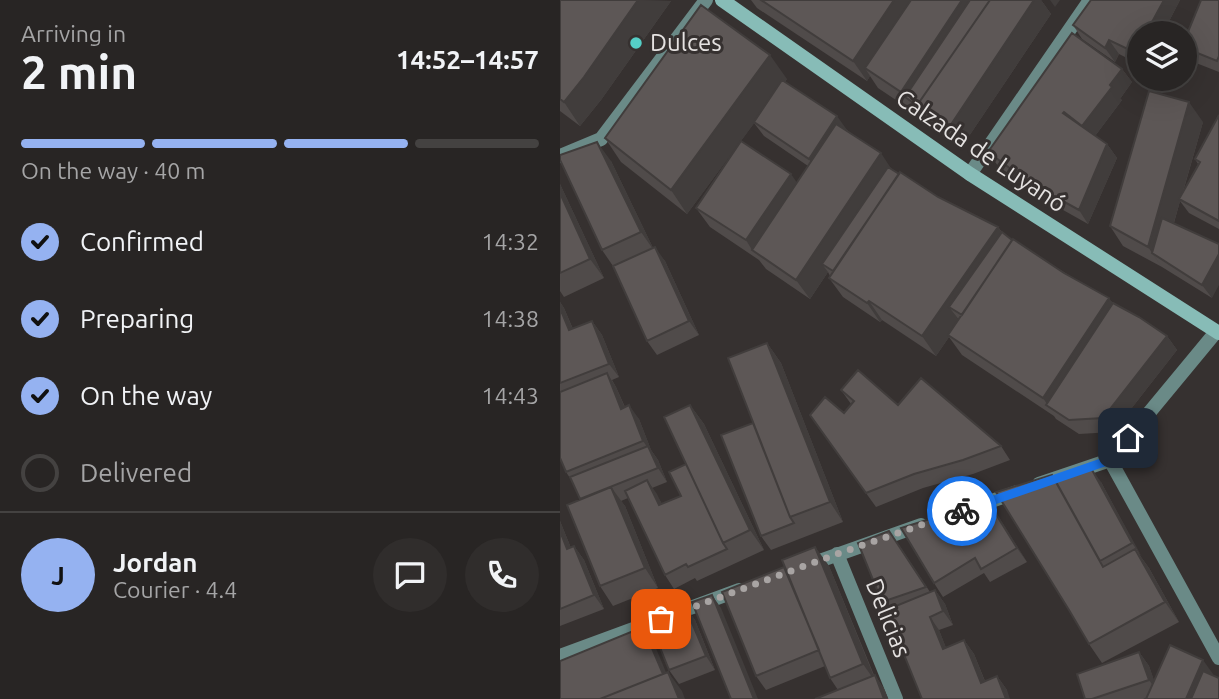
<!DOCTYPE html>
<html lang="en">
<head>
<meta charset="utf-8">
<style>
  :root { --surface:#282524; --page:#302d2c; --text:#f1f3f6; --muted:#a5a5a6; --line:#444241; --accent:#95b2f1 }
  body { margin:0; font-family:Ubuntu,sans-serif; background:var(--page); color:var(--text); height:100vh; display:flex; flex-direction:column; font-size:26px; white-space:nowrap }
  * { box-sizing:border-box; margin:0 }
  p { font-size:23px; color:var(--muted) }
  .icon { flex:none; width:38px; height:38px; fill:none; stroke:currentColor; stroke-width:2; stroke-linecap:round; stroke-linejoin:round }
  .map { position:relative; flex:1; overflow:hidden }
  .drawer { display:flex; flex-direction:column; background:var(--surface); width:560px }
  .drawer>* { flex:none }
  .tools { position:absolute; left:567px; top:21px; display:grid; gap:14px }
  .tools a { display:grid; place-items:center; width:70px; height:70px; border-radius:50%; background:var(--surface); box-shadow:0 7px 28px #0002,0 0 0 2px var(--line); font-size:35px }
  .pin { position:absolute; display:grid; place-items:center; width:60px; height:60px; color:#fff; margin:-30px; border-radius:14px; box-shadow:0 4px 10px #0006 }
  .courier { position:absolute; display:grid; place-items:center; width:70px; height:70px; margin:-35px; border:5px solid #1a73e8; border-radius:50%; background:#fff; color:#222; box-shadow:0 2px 9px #0007 }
  .headline em { font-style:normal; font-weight:700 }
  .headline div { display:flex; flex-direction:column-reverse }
  .headline { display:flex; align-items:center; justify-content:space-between; height:119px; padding:0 21px }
  h1 { font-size:46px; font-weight:700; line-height:52px }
  .bar { display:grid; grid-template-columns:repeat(4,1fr); gap:10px 7px; align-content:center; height:84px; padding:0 21px }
  .bar i { height:9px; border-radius:5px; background:var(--line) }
  .bar .active { background:var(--accent) }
  .bar p { grid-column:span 4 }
  .line { display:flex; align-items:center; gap:18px; padding:0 21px; border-top:2px solid var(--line) }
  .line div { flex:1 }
  .round { display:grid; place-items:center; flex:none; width:74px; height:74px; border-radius:37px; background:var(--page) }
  ol { padding:0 21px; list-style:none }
  li { display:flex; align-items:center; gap:21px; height:77px }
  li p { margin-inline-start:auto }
  li .icon { padding:7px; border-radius:50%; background:var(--accent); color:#111; stroke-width:4 }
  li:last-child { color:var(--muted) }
  li i { width:38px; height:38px; border:4px solid var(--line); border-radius:50% }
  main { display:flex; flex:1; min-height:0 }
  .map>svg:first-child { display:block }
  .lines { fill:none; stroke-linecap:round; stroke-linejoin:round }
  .minor { stroke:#6a8a87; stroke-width:14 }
  .secondary { stroke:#87bcb7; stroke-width:14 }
  .wall { fill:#504b4a }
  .shaded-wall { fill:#413d3c }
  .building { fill:#5d5756; stroke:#413d3c; stroke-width:2 }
  .done { stroke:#a8a4a3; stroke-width:7; stroke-dasharray:0 12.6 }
  .route { stroke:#1a73e8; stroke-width:9 }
  .poi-dot { fill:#55cec6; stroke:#363130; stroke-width:2.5 }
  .labels { text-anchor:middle; stroke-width:6; stroke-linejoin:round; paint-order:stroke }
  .poi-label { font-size:24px; fill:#e5e2e1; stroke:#363130; text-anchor:start }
  .street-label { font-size:24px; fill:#e5e2e1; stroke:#363130 }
</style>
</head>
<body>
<main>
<section class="drawer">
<div class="headline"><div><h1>2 min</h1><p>Arriving in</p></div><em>14:52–14:57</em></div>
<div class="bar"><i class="active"></i><i class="active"></i><i class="active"></i><i></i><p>On the way · 40 m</p></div>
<ol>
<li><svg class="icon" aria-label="check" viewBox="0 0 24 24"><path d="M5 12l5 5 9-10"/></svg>Confirmed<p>14:32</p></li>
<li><svg class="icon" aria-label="check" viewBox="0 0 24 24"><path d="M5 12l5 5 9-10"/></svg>Preparing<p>14:38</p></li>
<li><svg class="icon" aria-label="check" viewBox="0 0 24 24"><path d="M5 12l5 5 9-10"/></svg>On the way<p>14:43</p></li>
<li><i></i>Delivered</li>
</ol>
<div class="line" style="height:126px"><b class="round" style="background:var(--accent);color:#111">J</b><div><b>Jordan</b><p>Courier · 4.4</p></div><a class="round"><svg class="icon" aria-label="chat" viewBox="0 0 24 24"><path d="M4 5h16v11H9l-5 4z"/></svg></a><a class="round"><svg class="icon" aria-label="phone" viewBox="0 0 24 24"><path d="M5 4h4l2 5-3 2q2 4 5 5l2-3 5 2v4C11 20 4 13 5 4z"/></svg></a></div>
</section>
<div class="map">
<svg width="659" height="699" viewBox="0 0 659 699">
  <rect width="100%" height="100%" fill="#363130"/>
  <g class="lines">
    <path class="minor" d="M0 156 41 139 146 0
      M410 174 530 0
      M550 460 659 658
      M479 484 550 460 656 332
      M400 512 457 492
      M277 554 336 699
      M248 565 361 525
      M0 656 179 590"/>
    <path class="secondary" d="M162 0 410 174 659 333"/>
  </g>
  <path class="wall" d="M0 0 111 1 41 100 20 126 0 111Z
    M191 0H481L491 14 403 145 318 88 310 76 307 81 197 8Z
    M531 0H620L603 33H579V64L559 54 555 62 522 39 513 25Z
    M659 0V72L631 61 625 51V39Z
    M562 69 572 82 560 99 562 100 535 136 547 144 557 158 528 224 480 197 438 166 428 152Z
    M227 79 225 82 287 130 332 169 378 197 438 227 442 232 452 240 607 336 617 350 553 432 519 434 496 419 494 416 402 355 389 337 376 356 322 320 320 322 283 297 269 278 270 276 268 272 250 299 206 269 199 260 150 227 136 208 237 183 248 166 204 136 194 123 127 214 61 162 45 138Z
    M659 115V229L629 213 620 201 614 223 652 298 602 267 563 246 550 226 643 122 623 192 638 164 635 159Z
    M51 161 93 248 105 261 139 335 97 355 87 341 53 266 42 250Z
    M0 184 44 278 4 297 0 291Z
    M0 302 4 308 13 329 32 321 42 335 59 377 52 380 56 387 65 407 79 419 91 450 98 460 107 482 92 488 102 504 121 496 126 464 130 405 144 424 204 550 137 581 135 578 114 589 105 575 68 498 61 501 65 506 98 588 53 606 40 586 20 499 12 481 6 472 0 458Z
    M207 343 221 363 283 522 211 550 201 536 193 423Z
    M281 390 338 405 441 446 450 460 413 474 363 488 316 507 250 415 284 413 291 404Z
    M492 475 495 480 541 482 581 557 589 568 619 622 542 663 529 644Z
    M429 503 467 562 430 582 424 573 383 597 374 583Z
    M0 521 11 548 14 546 24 560 44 609 0 626Z
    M339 545 370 592 375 590 385 604 393 625 379 630 386 648 404 640 414 654 425 681 437 676 447 690 362 699 328 609 322 602Z
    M255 547 269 566 314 675H315L324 689 328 699H255L278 690 270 678 265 666 206 690 196 676 224 567Z
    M125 606 135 620 155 670 119 684 109 670Z
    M579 652 589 666 594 681 653 674 652 675 583 699H525Z"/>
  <path class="shaded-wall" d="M78 0 111 1 41 100 20 126 4 102Z
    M334 0H361L305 68 310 76 307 81 293 61Z
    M402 0H414L345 97 341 92Z
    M474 0H481L491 14 403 145 390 126Z
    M490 0H500L495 7Z
    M604 0H620L603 33H586Z
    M549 40 559 54 555 62 545 48Z
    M579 47V58L576 53Z
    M210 55 227 79 127 214 111 190Z
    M562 69 572 82 560 99 562 100 532 140 522 126Z
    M629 102 643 122 603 260 592 253 602 267 588 247Z
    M277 116 287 130 259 173 249 159Z
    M37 142 51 161 95 252 81 232Z
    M547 144 557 158 528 224 519 210Z
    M321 153 334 173 262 264 268 272 250 299 236 280Z
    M231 174 244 193 192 250 186 240Z
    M0 184 44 278 30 259 0 193Z
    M438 227 452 246 389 307 400 321 376 356 362 336Z
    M95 247 105 261 139 335 129 321Z
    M659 254V285L652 298 642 285Z
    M549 298 563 317 489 407 483 398Z
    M309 301 322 320 320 322 307 303Z
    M0 302 4 308 19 344 9 330 0 308Z
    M32 321 42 335 59 377 49 364Z
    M607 336 617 350 553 432 543 418Z
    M207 343 221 363 283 522 270 502Z
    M47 373 56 387 71 422 61 409Z
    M69 405 79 419 91 450 98 460 107 482 98 468 90 451 83 441Z
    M130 405 144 424 204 550 190 530Z
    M531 468 541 482 582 557 572 543Z
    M87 480 97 494 109 519 99 505Z
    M51 487 65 506 98 588 85 568Z
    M429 503 439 517 467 562 457 548Z
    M0 521 17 563 7 549 0 531Z
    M14 546 24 560 44 609 34 595Z
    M255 547 269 566 317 684 303 664Z
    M575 549 589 568 619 622 605 602Z
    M375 590 385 604 393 625 383 611Z
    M152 595 161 608 198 699H194Z
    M125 606 135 620 155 670 146 656Z
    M370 617 379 630 392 663 383 649Z
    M83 627 93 641 115 694 105 680Z
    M404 640 414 654 431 697 421 683Z
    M579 652 589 666 599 694 589 680Z
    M643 660 653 674 642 699H626Z
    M108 672 122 691 125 699H119Z
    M315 675 324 689 328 699H324Z
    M437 676 447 690 450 699H446Z"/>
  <path class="building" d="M0 0H78L24 77 4 102 0 99Z
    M201 0H334L293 61Z
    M351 0H402L341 92 305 68Z
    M410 0H430L358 104 362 109 345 97Z
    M430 0H474L390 126 358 104Z
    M531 0H604L586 33H579V47L576 53 549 40 545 48 513 25Z
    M641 0H659V56L657 61 625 48V39Z
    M141 5 210 55 111 190 45 138Z
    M512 33 562 69 550 85 552 87 522 126 504 112 503 113 547 144 519 210 470 183 428 152Z
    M222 80 277 116 249 159 194 122Z
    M589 91 629 102 588 247 550 226Z
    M659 115V221L619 199 640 162 635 159Z
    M276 124 321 153 236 280 192 250Z
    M181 141 231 174 186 240 136 208Z
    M37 142 81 232 42 250 0 160V155Z
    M328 167 339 174 273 271 262 264Z
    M340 172 378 197 438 227 362 336 309 301 307 303 269 278Z
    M0 193 30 259 0 273Z
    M602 218 659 244V254L642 285 592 253Z
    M442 232 452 240 402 315 389 307Z
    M453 239 504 273 549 298 483 398 388 335Z
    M95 247 129 321 87 341 53 266Z
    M553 303 579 317 607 336 543 418 509 420 486 405Z
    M0 308 9 330 32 321 49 364 0 383Z
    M207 343 270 502 230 517 168 358Z
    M298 370 338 405 361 378 441 446 403 460 354 474 306 493 250 415 265 397 284 413 294 401 281 390Z
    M47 373 61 409 69 405 83 441 6 472 0 458V392Z
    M130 405 190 530 163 543 104 417Z
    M193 423 230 517 234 523 201 536 161 435Z
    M88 446 98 468 20 499 10 477Z
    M126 464 163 543 167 549 128 567 126 564 105 575 65 491 87 480 99 505 121 496 109 472Z
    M531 468 572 543 540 561 495 480Z
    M492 475 543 567 575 549 605 602 529 644 509 610 436 492Z
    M51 487 85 568 40 586 7 505Z
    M429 503 457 548 421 569 415 558 374 583 341 528 389 513Z
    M0 531 7 549 14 546 34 595 0 609Z
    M329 531 366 587 322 602 298 543Z
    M255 547 303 664 270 678 222 560Z
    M224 567 259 650 196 676 162 592Z
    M375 590 383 611 370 617 383 649 404 640 421 683 437 676 446 699H362L326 610Z
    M152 595 194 699H171L132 602Z
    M125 606 146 656 109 670 89 620Z
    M83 627 103 674 40 699H0V661Z
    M610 645 643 660 626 699H586Z
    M579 652 589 680 532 699H525L517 674Z
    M643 671 659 678V699H631Z
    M108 672 119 699H40Z
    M315 675 324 699H255Z"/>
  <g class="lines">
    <path class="done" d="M101 619 277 554 402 511"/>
    <path class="route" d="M402 511 550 460 568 438"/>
  </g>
  <circle class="poi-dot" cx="76" cy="43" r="7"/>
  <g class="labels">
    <g class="poi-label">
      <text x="90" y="51">Dulces</text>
    </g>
    <g class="street-label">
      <text transform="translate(421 151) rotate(34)" y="8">Calzada de Luyanó</text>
      <text transform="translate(328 618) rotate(68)" y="8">Delicias</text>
    </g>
  </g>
</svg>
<div class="tools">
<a><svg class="icon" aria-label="layers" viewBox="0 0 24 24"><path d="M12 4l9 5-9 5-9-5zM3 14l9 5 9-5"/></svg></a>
</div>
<div class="pin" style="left:101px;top:619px;background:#ea580c"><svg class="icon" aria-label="bag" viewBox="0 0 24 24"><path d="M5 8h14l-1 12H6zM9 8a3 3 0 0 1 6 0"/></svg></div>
<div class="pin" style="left:568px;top:438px;background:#1f2937"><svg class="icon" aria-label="home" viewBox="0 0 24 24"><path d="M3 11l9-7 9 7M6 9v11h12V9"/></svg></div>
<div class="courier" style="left:402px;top:511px"><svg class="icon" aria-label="bike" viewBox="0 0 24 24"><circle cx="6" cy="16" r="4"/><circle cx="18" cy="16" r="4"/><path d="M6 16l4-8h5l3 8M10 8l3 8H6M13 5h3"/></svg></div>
</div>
</main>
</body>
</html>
